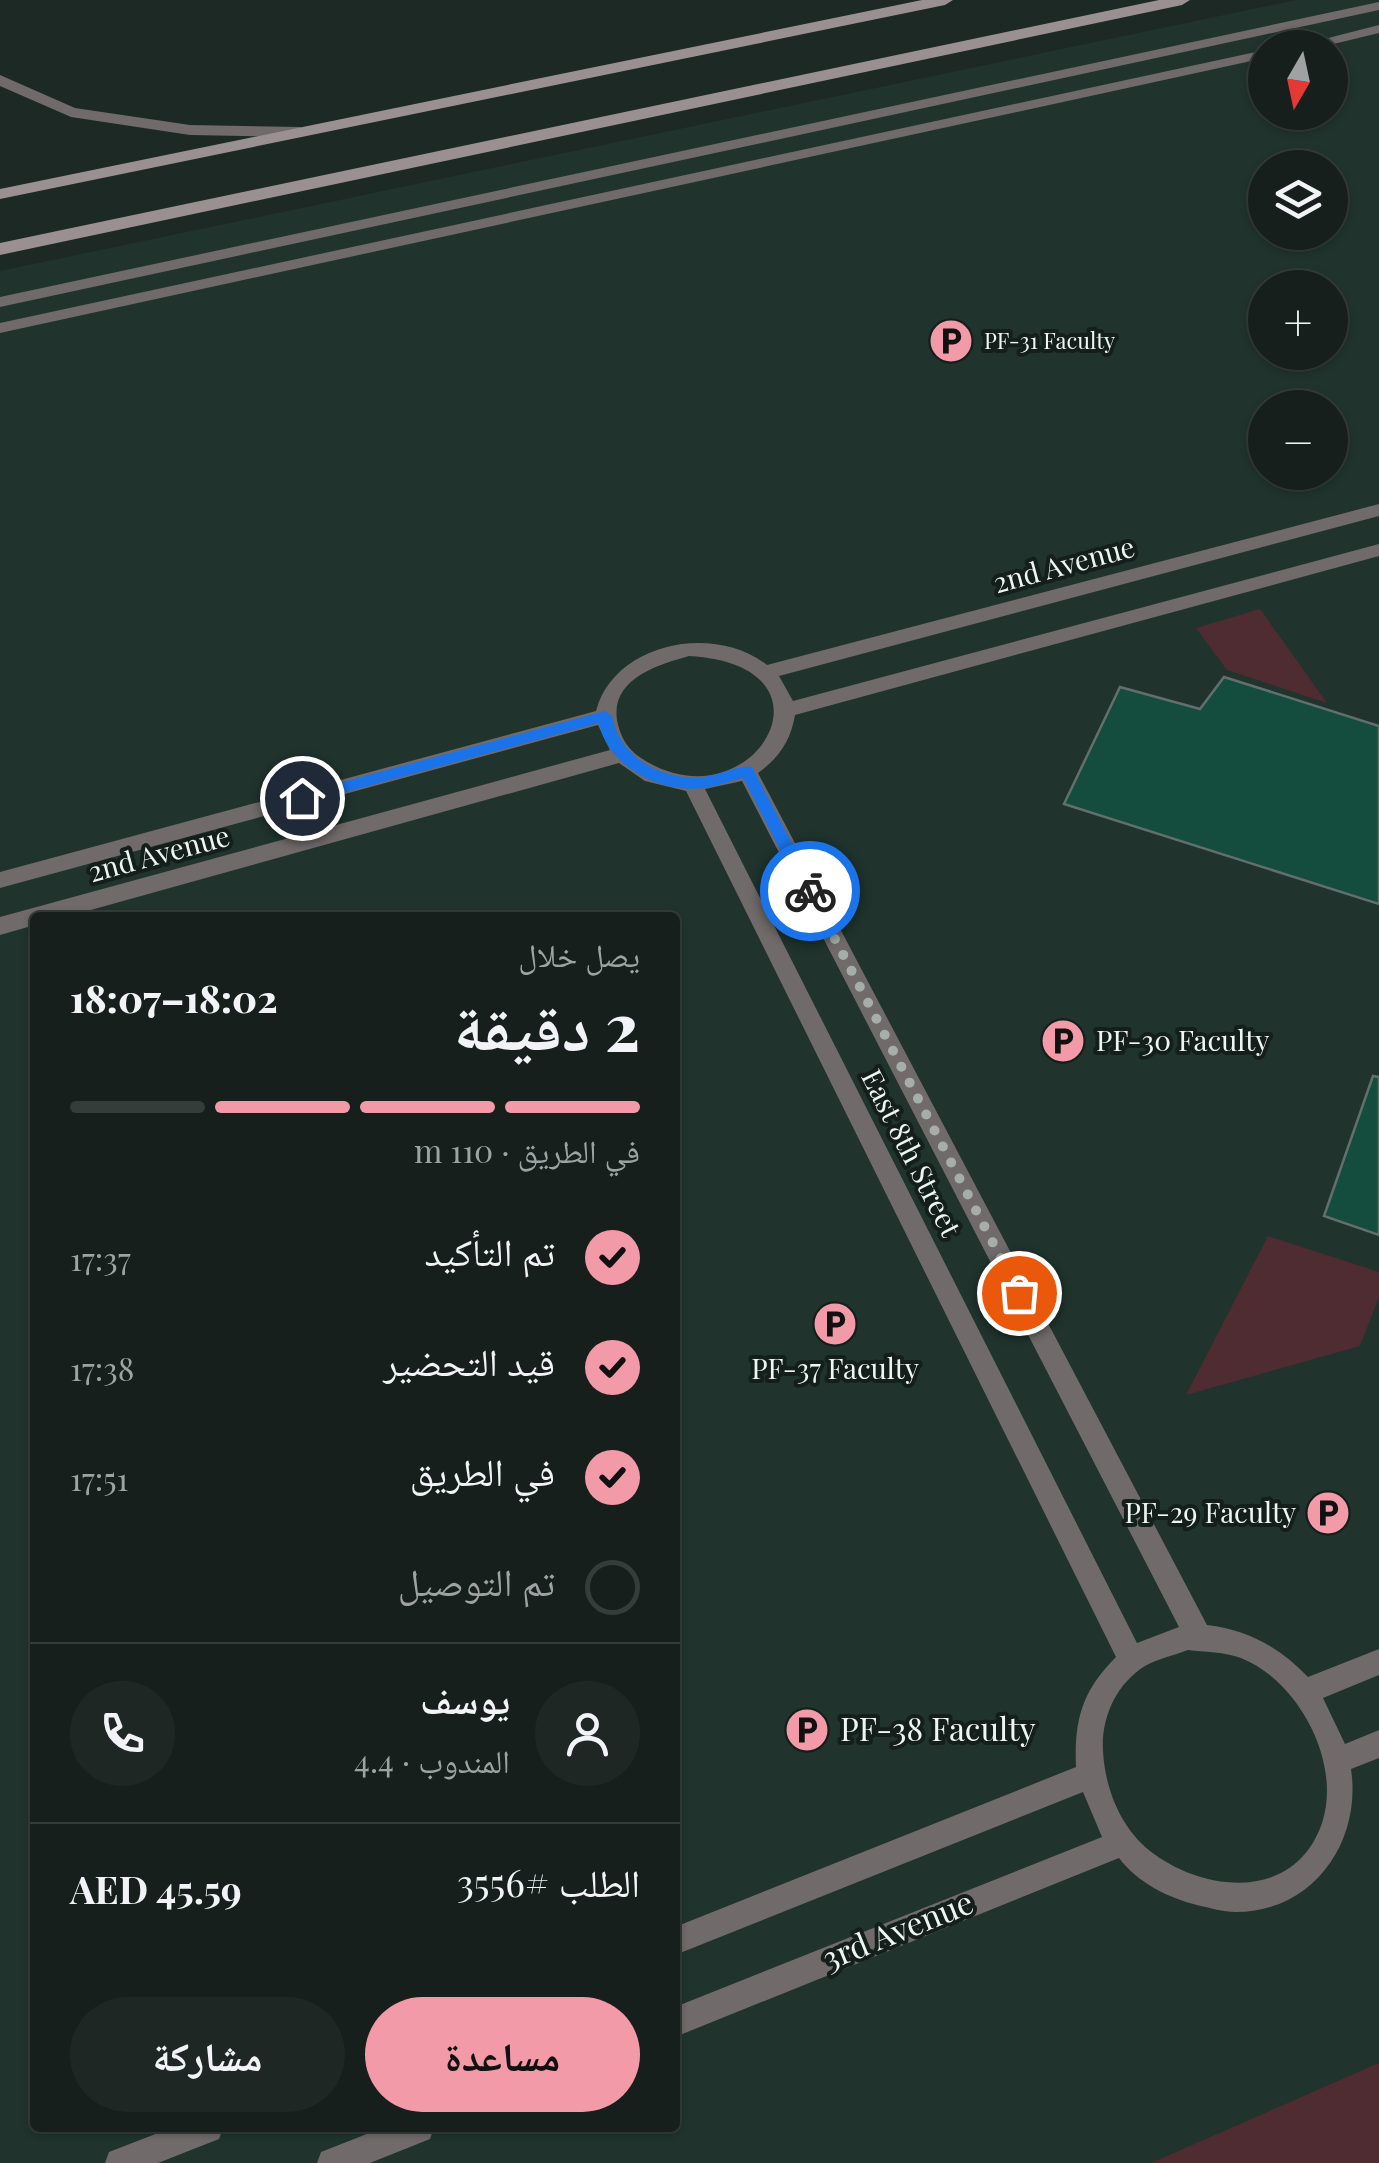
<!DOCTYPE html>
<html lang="ar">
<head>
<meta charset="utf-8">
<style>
  :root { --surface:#161f1c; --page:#1f2725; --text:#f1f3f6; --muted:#9ea2a3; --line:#353d3b; --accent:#f39aa8 }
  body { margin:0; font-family:"Playfair Display","Noto Naskh Arabic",serif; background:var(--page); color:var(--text); direction:rtl; height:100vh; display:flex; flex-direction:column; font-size:38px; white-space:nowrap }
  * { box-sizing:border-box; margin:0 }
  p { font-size:32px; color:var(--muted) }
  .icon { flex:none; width:55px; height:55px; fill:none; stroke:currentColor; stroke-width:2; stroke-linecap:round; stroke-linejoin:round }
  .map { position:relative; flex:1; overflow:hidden; direction:ltr }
  .drawer { position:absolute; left:30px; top:912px; width:650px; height:1220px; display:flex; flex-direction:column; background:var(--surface); border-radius:10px; box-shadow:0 2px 8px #0004,0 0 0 2px var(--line); direction:rtl }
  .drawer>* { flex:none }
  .needle { width:65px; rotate:189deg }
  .buttons { position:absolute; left:1248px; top:30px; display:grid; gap:20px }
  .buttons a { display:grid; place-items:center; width:100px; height:100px; border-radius:50%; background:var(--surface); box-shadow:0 2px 8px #0004,0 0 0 2px var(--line); font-size:50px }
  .pin { position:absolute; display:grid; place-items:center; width:85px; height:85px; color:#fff; margin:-42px; border:5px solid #fff; border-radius:50%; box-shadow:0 2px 10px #0007 }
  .courier { position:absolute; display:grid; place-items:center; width:100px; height:100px; margin:-50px; border:8px solid #1a73e8; border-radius:50%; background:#fff; color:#222; box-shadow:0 2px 12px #0007 }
  .headline em { font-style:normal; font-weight:800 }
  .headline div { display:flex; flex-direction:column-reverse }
  .headline { display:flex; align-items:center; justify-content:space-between; height:170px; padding:0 40px }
  h1 { font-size:65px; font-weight:800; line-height:75px }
  .bar { display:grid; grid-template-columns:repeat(4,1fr); gap:15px 10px; align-content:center; height:120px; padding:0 40px }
  .bar i { height:12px; border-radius:8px; background:var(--line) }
  .bar .selected { background:var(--accent) }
  .bar p { grid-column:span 4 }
  .line { display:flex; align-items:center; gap:25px; padding:0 40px; border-top:2px solid var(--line) }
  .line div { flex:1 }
  .round { display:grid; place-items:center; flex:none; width:105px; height:105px; border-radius:52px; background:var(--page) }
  ol { padding:0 40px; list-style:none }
  li { display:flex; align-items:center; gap:30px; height:110px }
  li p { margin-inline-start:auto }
  li .icon { padding:10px; border-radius:50%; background:var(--accent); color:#111; stroke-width:4 }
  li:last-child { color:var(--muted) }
  li i { width:55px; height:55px; border:5px solid var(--line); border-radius:50% }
  .action { display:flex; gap:20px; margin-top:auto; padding:20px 40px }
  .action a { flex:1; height:115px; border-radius:60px; background:var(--accent); color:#111; font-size:40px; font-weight:800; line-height:115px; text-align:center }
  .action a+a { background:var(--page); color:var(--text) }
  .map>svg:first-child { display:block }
  .built { fill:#20332d; fill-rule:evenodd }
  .green { fill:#4f2c32 }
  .building { fill:#144d3d; stroke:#626f6a; stroke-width:2.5 }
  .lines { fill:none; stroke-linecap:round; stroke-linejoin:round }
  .lane { fill:#706a6a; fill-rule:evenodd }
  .street { fill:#706a6a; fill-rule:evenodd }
  .secondary { fill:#9a9091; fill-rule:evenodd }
  .route { fill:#1a73e8 }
  .done { stroke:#a5aeab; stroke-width:10; stroke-dasharray:0 18 }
  .labels { text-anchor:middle; stroke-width:8; stroke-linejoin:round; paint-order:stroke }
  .far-poi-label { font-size:22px; fill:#eef6f3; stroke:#141f1b; text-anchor:start }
  .street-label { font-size:28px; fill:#eef6f3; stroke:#141f1b }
  .poi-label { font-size:28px; fill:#eef6f3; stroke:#141f1b; text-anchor:start }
  .near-poi-label { font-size:32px; fill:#eef6f3; stroke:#141f1b; text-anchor:start }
  .near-street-label { font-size:32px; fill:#eef6f3; stroke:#141f1b }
</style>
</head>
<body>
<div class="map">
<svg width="1379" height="2163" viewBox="0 0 1379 2163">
  <rect width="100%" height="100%" fill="#1d2925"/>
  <path class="built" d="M1296 0H1379V2163H0V271ZM1265 48H1330V112H1265ZM1265 168H1330V232H1265ZM1265 288H1330V352H1265ZM1265 408H1330V472H1265ZM35 918H675V2128H35Z"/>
  <path class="green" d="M1260 609 1327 703 1227 670 1196 628Z
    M1268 1236 1379 1272V1297L1360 1346 1186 1395Z
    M1379 2063V2163H1151Z"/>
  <path class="building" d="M1224 677 1379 726V904L1064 804 1120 687 1200 709Z
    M1373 1076 1379 1077V1235L1324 1216Z"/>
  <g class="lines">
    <path class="lane" d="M1379 2V10L0 307V297Z
      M1379 25V33L1317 48H1289Z
      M1265 50V58L0 333V323Z
      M1379 504V516L779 676 793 701 1379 544V556L795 715C791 740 779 758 758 773L1207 1625C1248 1630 1279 1647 1308 1677L1379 1649V1675L1323 1698 1345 1744 1379 1730V1758L1351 1769C1362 1842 1313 1912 1236 1912 1223 1912 1210 1908 1197 1905 1168 1898 1137 1882 1119 1858L675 2037V2007L1102 1837 1083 1792 675 1955V1927L1076 1767C1074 1720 1082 1691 1116 1657L686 791 645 781 619 763 62 918H35V925L0 935V917L610 750 598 725 0 888V872L596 711C614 643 713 623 767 665ZM689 656C851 665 750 830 641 758 627 749 620 736 617 720 611 679 657 665 689 656ZM742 781 1179 1627 1137 1643 705 789ZM1188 1650C1205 1652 1224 1652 1241 1658 1299 1681 1342 1763 1322 1823 1295 1902 1204 1893 1150 1851 1120 1827 1105 1788 1103 1751 1101 1718 1116 1684 1145 1666 1157 1659 1175 1655 1188 1650Z
      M171 2128H223L219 2139 158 2163H105L109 2152Z
      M382 2128H434L430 2139 370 2163H317L321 2152Z"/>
    <path class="street" d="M0 75 75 108 190 125 300 127 309 132 300 137 190 135 71 117 0 86Z"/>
    <path class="secondary" d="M922 0H953L945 5 0 199V189Z
      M1159 0H1190L1182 5 0 255V243Z"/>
  </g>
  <path class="route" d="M605 711 612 716C619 757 663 782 704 777 721 775 736 765 752 767L817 891 815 896H804L743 778C730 781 717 786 704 788 663 794 607 767 599 723L302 804 295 798 302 793Z"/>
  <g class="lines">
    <path class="done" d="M810 891 1019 1293"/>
  </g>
  <defs>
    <symbol id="parking-disc" viewBox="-11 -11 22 22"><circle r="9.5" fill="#f39aa8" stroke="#141f1b"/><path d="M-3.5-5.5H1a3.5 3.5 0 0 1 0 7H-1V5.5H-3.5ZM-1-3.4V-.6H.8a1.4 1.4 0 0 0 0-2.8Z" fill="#111"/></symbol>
  </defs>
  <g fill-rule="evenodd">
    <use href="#parking-disc" x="926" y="316" width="50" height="50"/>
    <use href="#parking-disc" x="1038" y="1016" width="50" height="50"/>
    <use href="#parking-disc" x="810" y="1299" width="50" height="50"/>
    <use href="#parking-disc" x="1303" y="1488" width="50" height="50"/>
    <use href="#parking-disc" x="782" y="1705" width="50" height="50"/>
  </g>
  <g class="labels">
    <g class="far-poi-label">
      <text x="984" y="349">PF-31 Faculty</text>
    </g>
    <g class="street-label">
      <text transform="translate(1064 565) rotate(-15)" y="10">2nd Avenue</text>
      <text transform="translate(159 854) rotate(-15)" y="10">2nd Avenue</text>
      <text transform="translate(911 1153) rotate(63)" y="10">East 8th Street</text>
    </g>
    <g class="poi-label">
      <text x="1096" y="1051">PF-30 Faculty</text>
      <text x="835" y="1379" text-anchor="middle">PF-37 Faculty</text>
      <text x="1296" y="1523" text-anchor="end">PF-29 Faculty</text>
    </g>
    <g class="near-poi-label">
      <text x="840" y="1741">PF-38 Faculty</text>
    </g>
    <g class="near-street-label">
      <text transform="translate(898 1931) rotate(-22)" y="11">3rd Avenue</text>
    </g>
  </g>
</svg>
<div class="buttons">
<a><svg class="needle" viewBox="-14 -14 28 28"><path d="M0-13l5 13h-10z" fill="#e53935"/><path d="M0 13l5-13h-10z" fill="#9ea2a3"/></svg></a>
<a><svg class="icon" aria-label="layers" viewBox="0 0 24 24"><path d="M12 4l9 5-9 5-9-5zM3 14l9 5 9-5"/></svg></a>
<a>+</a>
<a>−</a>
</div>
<div class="pin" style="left:1019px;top:1293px;background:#ea580c"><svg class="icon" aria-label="bag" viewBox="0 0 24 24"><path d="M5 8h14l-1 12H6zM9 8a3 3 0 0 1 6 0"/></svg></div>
<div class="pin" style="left:302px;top:798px;background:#1f2937"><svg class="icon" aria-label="home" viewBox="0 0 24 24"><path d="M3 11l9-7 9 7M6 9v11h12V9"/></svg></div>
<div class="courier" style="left:810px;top:891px"><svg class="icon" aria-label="bike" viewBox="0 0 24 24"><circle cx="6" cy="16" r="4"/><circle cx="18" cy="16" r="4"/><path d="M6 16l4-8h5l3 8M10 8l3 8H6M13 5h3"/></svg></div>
<section class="drawer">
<div class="headline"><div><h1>2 دقيقة</h1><p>يصل خلال</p></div><em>18:02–18:07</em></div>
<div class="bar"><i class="selected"></i><i class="selected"></i><i class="selected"></i><i></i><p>في الطريق · 110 m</p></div>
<ol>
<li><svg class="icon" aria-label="check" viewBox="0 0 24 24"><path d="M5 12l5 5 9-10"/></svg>تم التأكيد<p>17:37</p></li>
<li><svg class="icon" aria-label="check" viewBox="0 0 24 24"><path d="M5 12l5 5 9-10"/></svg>قيد التحضير<p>17:38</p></li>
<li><svg class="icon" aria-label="check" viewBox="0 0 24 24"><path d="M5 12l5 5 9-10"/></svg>في الطريق<p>17:51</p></li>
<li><i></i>تم التوصيل</li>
</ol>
<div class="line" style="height:180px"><a class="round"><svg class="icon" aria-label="person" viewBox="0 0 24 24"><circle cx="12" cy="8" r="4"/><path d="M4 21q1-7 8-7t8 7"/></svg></a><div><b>يوسف</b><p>المندوب · 4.4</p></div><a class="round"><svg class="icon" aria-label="phone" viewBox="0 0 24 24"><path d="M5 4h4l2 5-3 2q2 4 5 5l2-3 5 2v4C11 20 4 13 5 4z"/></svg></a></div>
<div class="line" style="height:130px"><div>الطلب #3556</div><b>AED 45.59</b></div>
<div class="action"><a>مساعدة</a><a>مشاركة</a></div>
</section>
</div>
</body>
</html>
